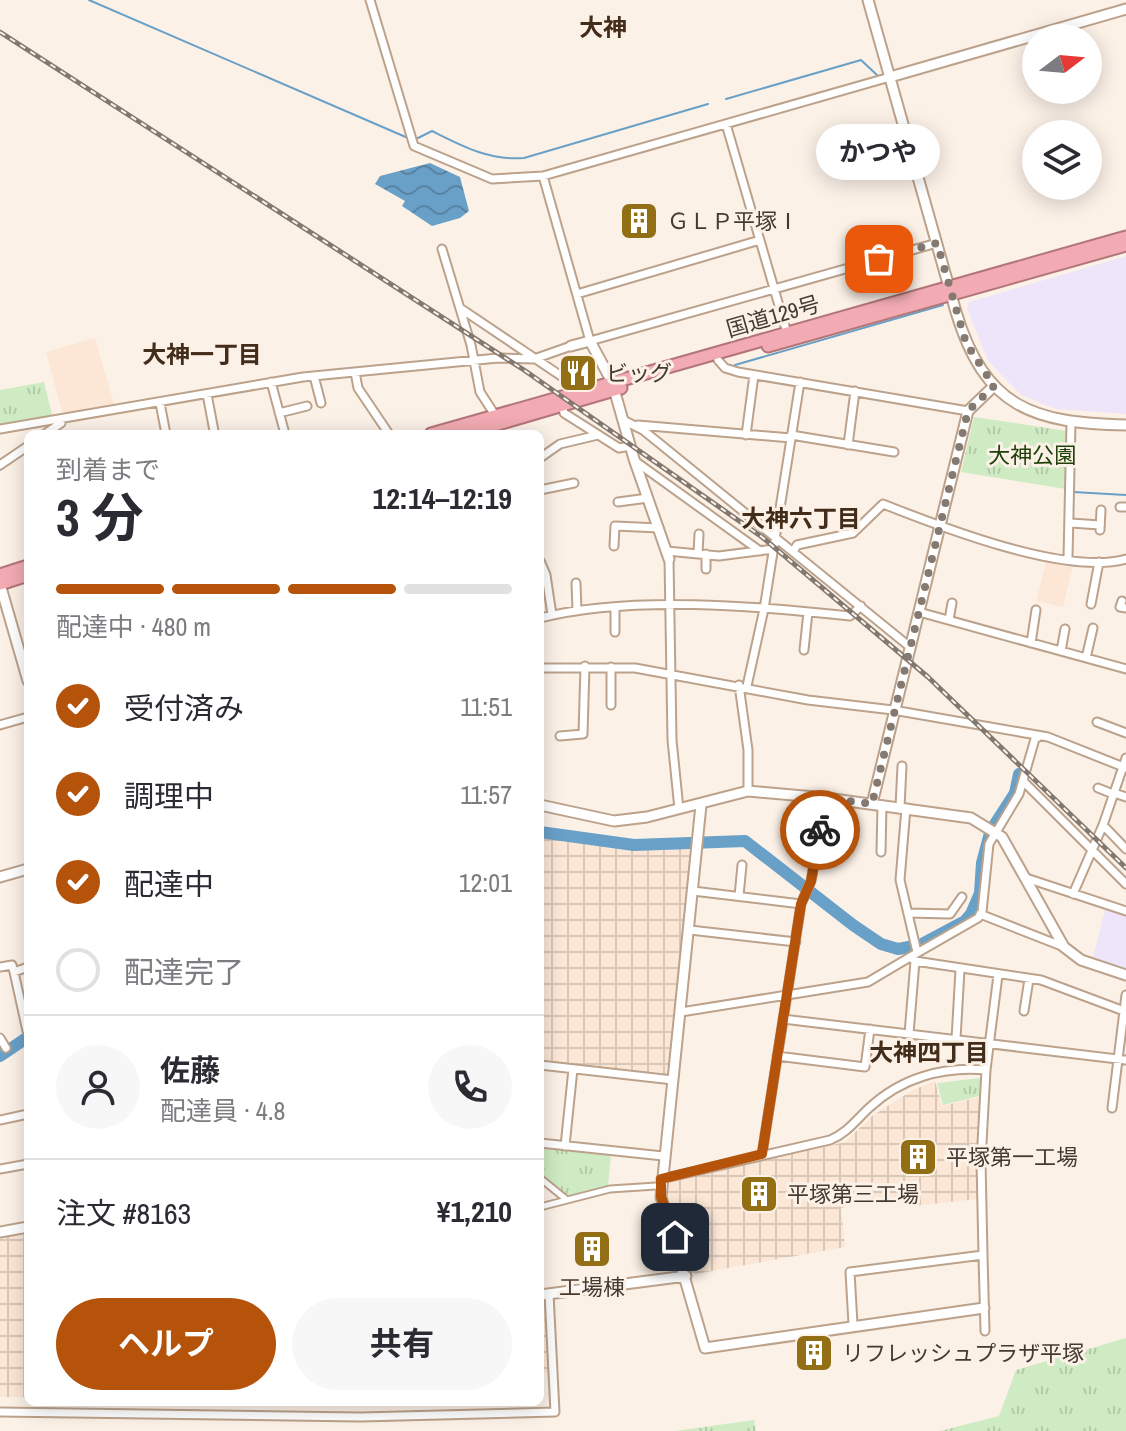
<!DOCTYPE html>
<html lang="ja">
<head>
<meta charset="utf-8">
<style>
  :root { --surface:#fff; --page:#f7f7f7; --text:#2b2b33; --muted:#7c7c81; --line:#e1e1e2; --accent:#b45309 }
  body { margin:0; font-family:"Archivo Narrow","Noto Sans JP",sans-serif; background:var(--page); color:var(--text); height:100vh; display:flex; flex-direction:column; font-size:30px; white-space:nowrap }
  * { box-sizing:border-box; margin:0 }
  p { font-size:26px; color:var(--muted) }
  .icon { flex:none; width:44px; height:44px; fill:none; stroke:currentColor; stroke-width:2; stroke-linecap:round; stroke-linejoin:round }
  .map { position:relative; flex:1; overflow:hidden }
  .panel { position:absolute; left:24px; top:430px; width:520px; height:976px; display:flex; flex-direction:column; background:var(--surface); border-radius:12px; box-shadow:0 4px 20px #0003 }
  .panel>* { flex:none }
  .needle { width:52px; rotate:74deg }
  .controls { position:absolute; left:1022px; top:24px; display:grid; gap:16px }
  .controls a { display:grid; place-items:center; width:80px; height:80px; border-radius:50%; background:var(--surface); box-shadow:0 4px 20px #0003; font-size:40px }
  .pin { position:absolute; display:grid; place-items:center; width:68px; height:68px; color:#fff; margin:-34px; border-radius:16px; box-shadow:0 4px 12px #0006 }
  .courier { position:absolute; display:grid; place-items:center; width:80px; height:80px; margin:-40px; border:6px solid #b45309; border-radius:50%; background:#fff; color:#222; box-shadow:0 2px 10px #0007 }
  .bubble { position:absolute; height:56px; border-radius:28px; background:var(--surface); box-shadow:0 4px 20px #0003; font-size:26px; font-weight:700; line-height:56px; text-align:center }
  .summary em { font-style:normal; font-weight:700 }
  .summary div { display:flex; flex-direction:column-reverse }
  .summary { display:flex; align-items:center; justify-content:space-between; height:136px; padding:0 32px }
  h1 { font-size:52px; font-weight:700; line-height:60px }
  .bar { display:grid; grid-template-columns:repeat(4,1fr); gap:12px 8px; align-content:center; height:96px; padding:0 32px }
  .bar i { height:10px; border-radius:6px; background:var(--line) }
  .bar .current { background:var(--accent) }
  .bar p { grid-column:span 4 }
  .line { display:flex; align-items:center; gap:20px; padding:0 32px; border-top:2px solid var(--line) }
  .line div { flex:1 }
  .round { display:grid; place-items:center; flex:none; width:84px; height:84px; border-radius:42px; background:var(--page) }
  ol { padding:0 32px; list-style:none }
  li { display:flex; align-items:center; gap:24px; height:88px }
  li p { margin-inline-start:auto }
  li .icon { padding:8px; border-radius:50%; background:var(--accent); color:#fff; stroke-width:4 }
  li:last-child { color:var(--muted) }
  li i { width:44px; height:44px; border:4px solid var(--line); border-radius:50% }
  .action { display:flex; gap:16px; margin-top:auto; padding:16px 32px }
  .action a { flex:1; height:92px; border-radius:48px; background:var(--accent); color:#fff; font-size:32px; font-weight:700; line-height:92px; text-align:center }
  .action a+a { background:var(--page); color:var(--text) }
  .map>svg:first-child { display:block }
  .commercial { fill:#eee5fa }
  .industrial { fill:url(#industrial-grid) }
  .built { fill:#fce7d6 }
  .park { fill:url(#park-tufts) }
  .water { fill:url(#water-waves) }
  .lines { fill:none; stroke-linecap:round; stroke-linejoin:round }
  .stream { stroke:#69a0c8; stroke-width:2 }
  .river { stroke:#69a0c8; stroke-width:12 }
  .pedestrian-casing { stroke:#bca28b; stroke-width:9 }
  .minor-casing { stroke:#bca28b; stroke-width:11 }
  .tertiary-casing { stroke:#bca28b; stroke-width:13 }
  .trunk-casing { stroke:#b37678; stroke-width:15 }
  .pedestrian { stroke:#fff; stroke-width:5 }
  .minor { stroke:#fff; stroke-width:7 }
  .tertiary { stroke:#fff; stroke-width:9 }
  .trunk { stroke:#f2abb2; stroke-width:11 }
  .rail-casing { stroke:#83786f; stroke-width:5 }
  .rail { stroke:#fcf1e7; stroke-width:2; stroke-dasharray:6; stroke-linecap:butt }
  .done { stroke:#857a71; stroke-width:8; stroke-dasharray:0 14.4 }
  .route { stroke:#b45309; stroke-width:10 }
  .labels { text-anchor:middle; stroke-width:6; stroke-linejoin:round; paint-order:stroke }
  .poi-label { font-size:22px; fill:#453a31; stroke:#fcf1e7; text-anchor:start }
  .street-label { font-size:22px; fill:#453a31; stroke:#fcf1e7 }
  .park-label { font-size:22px; fill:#1e4009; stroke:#fcf1e7 }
  .neighbourhood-label { font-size:24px; font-weight:bold; fill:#432d1a; stroke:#fcf1e7 }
</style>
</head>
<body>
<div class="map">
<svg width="1126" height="1431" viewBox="0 0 1126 1431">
  <defs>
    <pattern id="industrial-grid" width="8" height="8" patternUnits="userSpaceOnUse" patternTransform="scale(2)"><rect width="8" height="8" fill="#fce7d6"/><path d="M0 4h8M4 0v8" fill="none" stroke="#d9c7b8"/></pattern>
    <pattern id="park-tufts" width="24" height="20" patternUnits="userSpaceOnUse" patternTransform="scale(2)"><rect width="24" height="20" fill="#cfebc3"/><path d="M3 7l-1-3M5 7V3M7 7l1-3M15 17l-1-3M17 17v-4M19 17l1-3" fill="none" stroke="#b3caa8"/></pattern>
    <pattern id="water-waves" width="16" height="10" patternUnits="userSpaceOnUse" patternTransform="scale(2)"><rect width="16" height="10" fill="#69a0c8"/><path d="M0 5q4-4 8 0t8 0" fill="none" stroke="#5883a3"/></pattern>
  </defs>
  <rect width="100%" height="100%" fill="#fcf1e7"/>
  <path class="commercial" d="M1126 256V414L1056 409 1021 395 988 361 967 309 969 302Z
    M1106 906 1126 913V972L1092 961Z"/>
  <path class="industrial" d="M540 833 634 845 695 842 667 1077 540 1062Z
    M935 1081 942 1106 980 1097 978 1199 912 1206 880 1199 841 1208 845 1247 690 1275 669 1209 667 1182 845 1142 872 1116 913 1090Z
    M28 1234V1397H0V1238Z
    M545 1299 550 1373 540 1372V1300Z"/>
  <path class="built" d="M95 338 114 404 65 414 62 412 46 352Z
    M1047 558 1074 562 1063 607 1036 601Z"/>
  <path class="park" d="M44 382 53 418 0 428V390Z
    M974 417 1067 431 1066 489 961 472Z
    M980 1078V1096L943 1105 937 1083Z
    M540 1146 611 1154 608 1186 604 1191 569 1197 540 1174Z
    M1126 1338V1431H940L999 1416 1016 1370Z
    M754 1420 756 1431H675Z"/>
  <path class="water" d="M430 163 460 177 469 211 460 218 432 226 402 206 405 201 375 184 380 176Z"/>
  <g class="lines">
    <path class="stream" d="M89 0 408 138
      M726 99 861 60 878 76
      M414 140 432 131C462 146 490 161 524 158L708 104
      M735 365 943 305
      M52 434 55 432
      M0 470 28 451
      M1073 492 1126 495"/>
    <path class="river" d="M995 824 1015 793 1019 774
      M540 832 634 845 745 841 853 925 881 944 898 949 920 945 965 921 971 914 980 893 982 863 990 833
      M0 1056 28 1037"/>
    <defs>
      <path id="pedestrian" d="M540 1178 567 1200
        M540 1207 610 1189 656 1186"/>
      <path id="minor" d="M370 0 414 146 492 179 543 176 890 77
        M726 124 787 333
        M543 176 590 341 937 243
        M442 249 471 345 480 392 495 415
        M577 294 760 240
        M460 308 582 390
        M718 360 725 368 738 372 968 411
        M355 372 358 388 389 434
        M314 376 321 403
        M271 382 285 434
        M207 394 214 431
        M160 403 166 434
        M562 405 564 413 619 448 630 446
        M279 413 307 406
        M623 420 643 430 910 647
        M638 425 791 438
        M0 429 303 377 498 358 534 359 571 346
        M45 434 61 423
        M746 435 754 375
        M791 435 894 452
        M848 445 855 391
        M540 458 560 444 598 435
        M635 461 760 551
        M0 465 28 446
        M540 490 574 483
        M618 502 648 498
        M1120 507H1126
        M1071 523 1100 525
        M1100 530 1101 510
        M614 546 615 526 659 528
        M794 550 797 545 853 533 883 504C941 527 1066 576 1126 559
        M667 551 719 556 773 549
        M698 553 699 534
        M1068 558 1071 423
        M669 559 672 740 679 809
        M540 561 546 575 552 615
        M706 569V554
        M576 583 577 611
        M1122 601 1120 607 1126 608
        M1091 604 1099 562
        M615 608V632
        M919 612 1126 669
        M540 618C630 595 758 606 850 616L861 606
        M949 620 952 603
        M1031 643 1036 610
        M804 650 808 612
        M1061 651 1065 629
        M1086 658 1093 628
        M611 667V705
        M540 668H635L808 700 893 710 1048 737 1126 768
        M739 685 748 750V791
        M747 686 764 609 800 382
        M1097 722 1126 733
        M0 725 28 717
        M560 736 583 734 585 666
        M1040 736 1035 739 1019 794 989 844 982 912 978 918 910 957 915 961 1041 980 1124 1011 1126 995
        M1023 781 1126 884
        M1098 788 1113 794
        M1114 793 1126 797
        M826 798 811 881 801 904 787 995 868 982 910 957
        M900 807 902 766
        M906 808 900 880 917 952
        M1103 825 1126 849
        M881 852 882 805
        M1026 878 1126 911
        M693 891 801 904
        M1073 894 1103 825 1126 758
        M739 896 742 865
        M908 913 950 914 962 897
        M980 914 1064 947
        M690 930 796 942
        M0 967 12 965 14 972 28 967
        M14 972 27 1031
        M1024 1011 1029 979
        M681 1012 787 995 762 1154
        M783 1019 1126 1060
        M909 1034 915 961
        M0 1038 6 1048
        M956 1039 960 970
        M777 1056 865 1067 870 1029
        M540 1065 673 1080
        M1112 1108 1124 1011
        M0 1120 28 1114
        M540 1143 663 1156
        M565 1146 573 1069
        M0 1169 28 1164
        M661 1179 830 1140C847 1133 856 1120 869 1108 901 1078 943 1066 986 1070L998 975
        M983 1255 981 1161 986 1070
        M853 1324 850 1272 983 1255 985 1331
        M0 1412 360 1417 555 1412 549 1294"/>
      <path id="tertiary" d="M868 0 956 312C985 408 1033 423 1126 425
        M890 77 1126 9
        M571 346 590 341 612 382 634 459 669 559
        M0 584 28 681
        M872 804 968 411 994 386
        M540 805 614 821 647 817 748 791 826 798 971 818 1002 837 1064 947 1081 960 1126 975
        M701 805 661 1197 705 1348 984 1308
        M0 877 28 869
        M0 1232 28 1227
        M540 1295 686 1276"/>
      <path id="trunk" d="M768 346 1126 245
        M431 434 1126 237
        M464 434 621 388
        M0 575 28 566
        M0 584 28 575"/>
    </defs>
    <use href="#pedestrian" class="pedestrian-casing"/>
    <use href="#minor" class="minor-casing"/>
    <use href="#tertiary" class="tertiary-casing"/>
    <use href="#trunk" class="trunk-casing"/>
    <use href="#pedestrian" class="pedestrian"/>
    <use href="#minor" class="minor"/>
    <use href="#tertiary" class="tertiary"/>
    <use href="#trunk" class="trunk"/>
    <defs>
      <path id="rail" d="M0 32 524 370 762 537 928 677 1126 868"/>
    </defs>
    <use href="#rail" class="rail-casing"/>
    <use href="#rail" class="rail"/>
  </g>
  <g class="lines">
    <path class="done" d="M820 830 826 798 872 804 968 411 994 386 966 343 937 243 879 259"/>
    <path class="route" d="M675 1237 661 1197V1179L762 1154 801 904 811 881 820 830"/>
  </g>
  <defs>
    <symbol id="building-square" viewBox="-11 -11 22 22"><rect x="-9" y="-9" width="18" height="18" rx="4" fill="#926e15" stroke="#fcf1e7"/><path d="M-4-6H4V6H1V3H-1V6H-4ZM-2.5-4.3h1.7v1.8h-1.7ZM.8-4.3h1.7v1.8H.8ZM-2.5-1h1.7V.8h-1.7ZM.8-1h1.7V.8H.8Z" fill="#fff"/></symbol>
    <symbol id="restaurant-square" viewBox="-11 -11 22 22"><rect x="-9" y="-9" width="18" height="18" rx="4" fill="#926e15" stroke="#fcf1e7"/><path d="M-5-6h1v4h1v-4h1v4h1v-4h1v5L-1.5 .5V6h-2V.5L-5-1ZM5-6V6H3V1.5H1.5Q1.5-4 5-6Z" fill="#fff"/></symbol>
  </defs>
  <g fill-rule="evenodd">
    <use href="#building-square" x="617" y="199" width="44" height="44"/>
    <use href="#restaurant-square" x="556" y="351" width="44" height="44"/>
    <use href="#building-square" x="896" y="1135" width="44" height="44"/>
    <use href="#building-square" x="737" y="1172" width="44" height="44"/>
    <use href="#building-square" x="570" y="1227" width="44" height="44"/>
    <use href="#building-square" x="792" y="1331" width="44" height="44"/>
  </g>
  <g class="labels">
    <g class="poi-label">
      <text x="667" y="229">ＧＬＰ平塚Ⅰ</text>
      <text x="606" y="381">ビッグ</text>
      <text x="946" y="1165">平塚第一工場</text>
      <text x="787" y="1202">平塚第三工場</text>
      <text x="592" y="1295" text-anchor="middle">工場棟</text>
      <text x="842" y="1361">リフレッシュプラザ平塚</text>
    </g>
    <g class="street-label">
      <text transform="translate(773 316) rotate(-16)" y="8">国道129号</text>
    </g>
    <g class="park-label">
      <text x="1032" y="463">大神公園</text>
    </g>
    <g class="neighbourhood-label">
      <text x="603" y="36">大神</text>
      <text x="202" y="363">大神一丁目</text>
      <text x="801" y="527">大神六丁目</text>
      <text x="929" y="1061">大神四丁目</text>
    </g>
  </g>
</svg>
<div class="controls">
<a><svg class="needle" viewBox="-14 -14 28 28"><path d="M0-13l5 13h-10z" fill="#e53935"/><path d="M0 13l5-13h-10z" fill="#7c7c81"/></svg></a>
<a><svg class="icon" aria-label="layers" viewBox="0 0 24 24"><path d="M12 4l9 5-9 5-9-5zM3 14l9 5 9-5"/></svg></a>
</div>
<div class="pin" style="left:879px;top:259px;background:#ea580c"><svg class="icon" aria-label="bag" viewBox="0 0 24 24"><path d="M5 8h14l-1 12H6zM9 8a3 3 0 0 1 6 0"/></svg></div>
<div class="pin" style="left:675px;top:1237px;background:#1f2937"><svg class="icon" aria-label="home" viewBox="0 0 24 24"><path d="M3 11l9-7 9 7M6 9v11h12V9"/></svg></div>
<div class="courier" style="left:820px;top:830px"><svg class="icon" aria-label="bike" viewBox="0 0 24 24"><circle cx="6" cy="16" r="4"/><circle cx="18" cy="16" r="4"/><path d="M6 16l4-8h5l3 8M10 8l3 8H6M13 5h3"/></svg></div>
<div class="bubble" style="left:816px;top:124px;width:124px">かつや</div>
<section class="panel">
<div class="summary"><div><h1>3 分</h1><p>到着まで</p></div><em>12:14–12:19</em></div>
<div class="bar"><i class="current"></i><i class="current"></i><i class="current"></i><i></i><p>配達中 · 480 m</p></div>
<ol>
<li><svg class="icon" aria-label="check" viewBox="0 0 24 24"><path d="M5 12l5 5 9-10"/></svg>受付済み<p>11:51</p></li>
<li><svg class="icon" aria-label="check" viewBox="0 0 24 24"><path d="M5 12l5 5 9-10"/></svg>調理中<p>11:57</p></li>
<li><svg class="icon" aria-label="check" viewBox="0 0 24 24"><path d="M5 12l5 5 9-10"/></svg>配達中<p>12:01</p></li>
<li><i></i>配達完了</li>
</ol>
<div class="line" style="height:144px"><a class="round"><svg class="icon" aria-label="person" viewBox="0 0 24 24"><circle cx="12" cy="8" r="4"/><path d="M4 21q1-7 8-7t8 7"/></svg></a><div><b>佐藤</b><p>配達員 · 4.8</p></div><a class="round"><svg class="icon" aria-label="phone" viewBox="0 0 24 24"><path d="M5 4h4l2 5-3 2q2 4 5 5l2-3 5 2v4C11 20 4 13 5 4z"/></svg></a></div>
<div class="line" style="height:104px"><div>注文 #8163</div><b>¥1,210</b></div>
<div class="action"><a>ヘルプ</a><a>共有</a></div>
</section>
</div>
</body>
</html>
